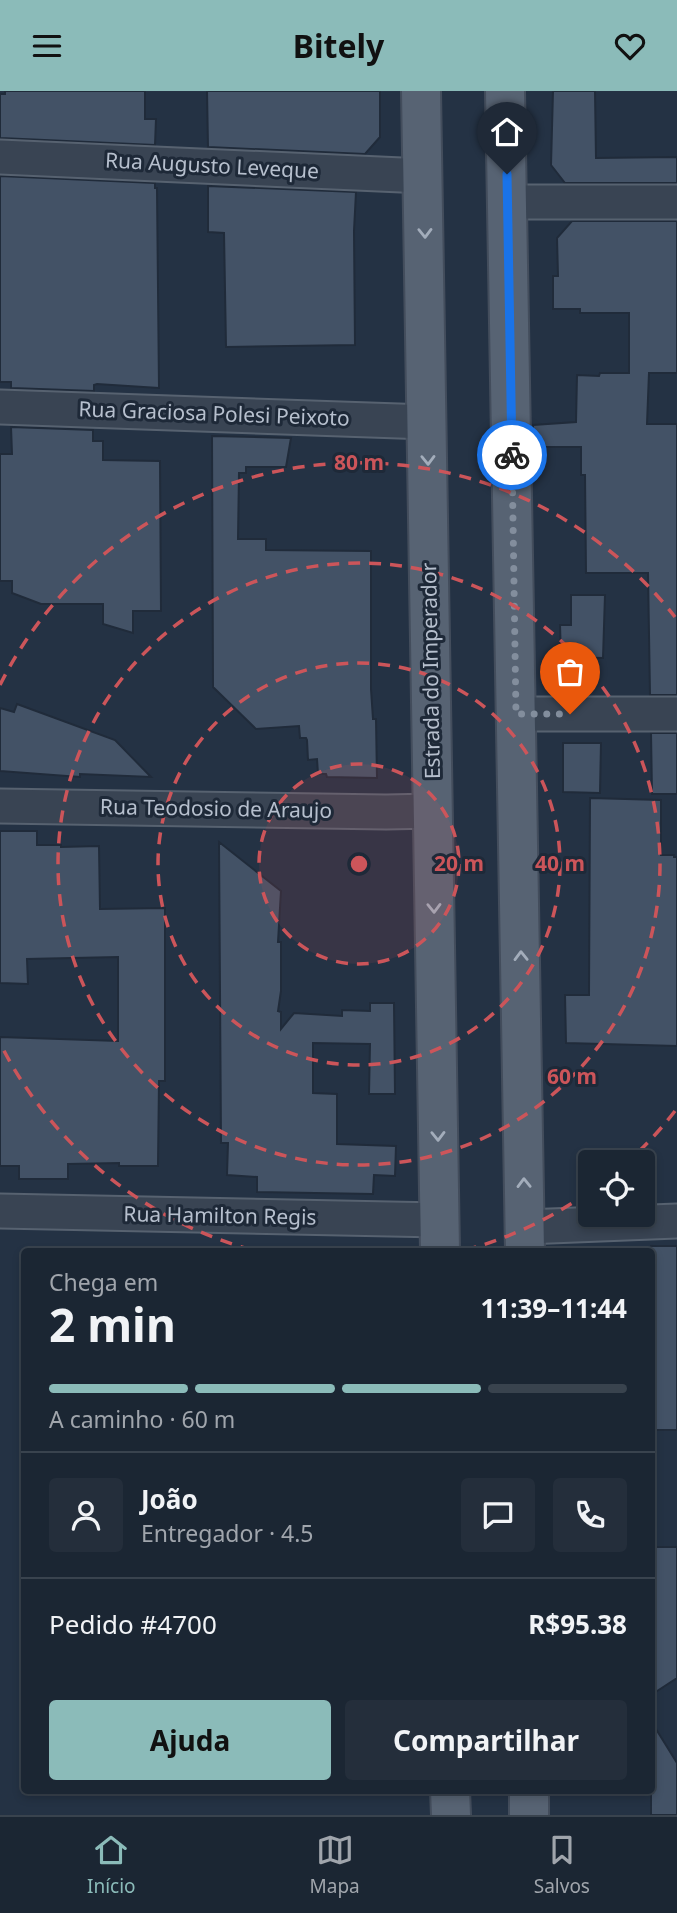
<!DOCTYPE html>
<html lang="pt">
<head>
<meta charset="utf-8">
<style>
  :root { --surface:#1b2633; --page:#242e3b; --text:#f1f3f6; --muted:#a0a5ac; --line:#39434e; --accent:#8bbbb9 }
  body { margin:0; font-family:"Noto Sans",sans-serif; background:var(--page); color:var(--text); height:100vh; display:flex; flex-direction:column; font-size:26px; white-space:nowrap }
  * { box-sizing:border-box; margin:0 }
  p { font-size:23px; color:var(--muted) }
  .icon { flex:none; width:38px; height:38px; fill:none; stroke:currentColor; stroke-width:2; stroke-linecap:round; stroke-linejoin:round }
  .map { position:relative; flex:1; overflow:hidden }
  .drawer { position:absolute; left:21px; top:1157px; width:634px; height:546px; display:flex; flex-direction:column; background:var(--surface); border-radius:7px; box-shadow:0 4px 10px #0003,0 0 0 2px var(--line) }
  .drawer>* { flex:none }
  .controls { position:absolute; left:578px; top:1059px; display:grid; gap:14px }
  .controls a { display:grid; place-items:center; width:77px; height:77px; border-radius:7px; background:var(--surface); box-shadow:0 4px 10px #0003,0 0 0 2px var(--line); font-size:35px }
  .pin { position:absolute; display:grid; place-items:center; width:60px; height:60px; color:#fff; margin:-72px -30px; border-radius:50% 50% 50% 0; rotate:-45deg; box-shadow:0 0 7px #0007 }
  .pin .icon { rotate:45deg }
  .courier { position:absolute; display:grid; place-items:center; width:70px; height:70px; margin:-35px; border:5px solid #1a73e8; border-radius:50%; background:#fff; color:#222; box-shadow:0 2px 9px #0007 }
  .overview em { font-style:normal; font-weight:700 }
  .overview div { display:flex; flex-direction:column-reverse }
  .overview { display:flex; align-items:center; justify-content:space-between; height:119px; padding:0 28px }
  h1 { font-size:46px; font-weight:700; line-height:52px }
  .bar { display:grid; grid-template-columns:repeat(4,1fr); gap:10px 7px; align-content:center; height:84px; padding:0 28px }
  .bar i { height:9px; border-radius:5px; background:var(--line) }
  .bar .active { background:var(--accent) }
  .bar p { grid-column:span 4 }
  .line { display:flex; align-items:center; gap:18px; padding:0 28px; border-top:2px solid var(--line) }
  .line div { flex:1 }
  .round { display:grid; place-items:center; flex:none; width:74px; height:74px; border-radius:7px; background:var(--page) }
  .button { display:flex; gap:14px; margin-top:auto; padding:14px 28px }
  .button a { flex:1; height:80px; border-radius:7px; background:var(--accent); color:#111; font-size:28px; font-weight:700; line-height:80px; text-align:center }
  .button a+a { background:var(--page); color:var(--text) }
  header { display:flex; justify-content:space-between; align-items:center; height:91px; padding:0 28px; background:var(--accent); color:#111; font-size:32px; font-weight:700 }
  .menu { display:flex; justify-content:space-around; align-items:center; height:98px; border-top:2px solid var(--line); background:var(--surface); font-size:19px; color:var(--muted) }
  .menu a { display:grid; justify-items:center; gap:4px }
  .menu .active { color:var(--accent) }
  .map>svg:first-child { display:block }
  .building { fill:#435266; stroke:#202b3a; stroke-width:2 }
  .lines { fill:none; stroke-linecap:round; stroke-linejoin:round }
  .minor-casing { stroke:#576270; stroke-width:37 }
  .major-casing { stroke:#434d5c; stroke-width:42 }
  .minor { stroke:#394453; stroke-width:33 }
  .major { stroke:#576373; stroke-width:38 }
  .oneway { stroke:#a3adbb }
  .done { stroke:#838e9d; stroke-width:7; stroke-dasharray:0 12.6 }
  .route { stroke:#1a73e8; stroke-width:9 }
  .ring { fill:none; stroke:#cc555a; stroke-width:3.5; stroke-dasharray:12 9 }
  .labels { text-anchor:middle; stroke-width:6; stroke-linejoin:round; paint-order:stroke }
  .street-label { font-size:21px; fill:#b6bfcd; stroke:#1e2938 }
  .centre { fill:#cc555a; stroke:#1e2938; stroke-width:3.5 }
  .ring-label { font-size:21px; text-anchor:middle; font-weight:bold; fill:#cc555a; stroke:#1e2938; stroke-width:6; stroke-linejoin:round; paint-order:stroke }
</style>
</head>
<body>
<header><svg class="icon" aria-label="menu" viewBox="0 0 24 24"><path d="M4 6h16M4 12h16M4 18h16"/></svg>Bitely<svg class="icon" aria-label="heart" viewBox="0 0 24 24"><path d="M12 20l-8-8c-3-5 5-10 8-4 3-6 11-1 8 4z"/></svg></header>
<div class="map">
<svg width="677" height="1724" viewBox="0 0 677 1724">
  <rect width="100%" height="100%" fill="#243244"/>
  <path class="building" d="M5 0H145V28H156L155 54 0 47V3H5Z
    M207 0H380V46L365 63 208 56Z
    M553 0H595L596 67 677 66V92H565L551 74Z
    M0 85 155 92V97H157L159 297 97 293 94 294V300L11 297V291H0Z
    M208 95 356 101 354 140 355 254 226 256 224 142 208 141Z
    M572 130H677V282H649L647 333H677V604H650L648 482H586L585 384H581V356H533V334L576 331 577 284 599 285 600 282H629V222H580V218H553V185H558L557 147Z
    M11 336 93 339V350H103V369L160 370 161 520H133V542L103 533V513H41L12 502V490H0V363H12Z
    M212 345 291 347 286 376H246V382H239L238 448H266V459L371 460V598L373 628H376L377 687 327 686 326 683H318L317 668 308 669 307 649 306 647H300L299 635 256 638 213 596Z
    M571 504H605L603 567 561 566 560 534H571Z
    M17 613 115 649 151 686 80 683V686L0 680V617L14 621Z
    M651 642H677V703H652Z
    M563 652H601L600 702 563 701Z
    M590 707 661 709V764H674V766H677V955L566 952 565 904H589Z
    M0 740H37V754H61V756L99 755 100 818 165 817V990H159L158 1075H119V1072L68 1073V1088H19V1075H0V946L118 950V866L27 868 28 893 0 892Z
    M219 751 281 800 278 851H281V900L278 920 281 921V938L294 922 342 925V919L370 920V912H394L395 1003H369L370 953 313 952V1002L337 1003V1053L396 1055 395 1085 374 1084 373 1103 257 1101V1086L227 1084 228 1052H221Z
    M651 1155H677V1339H651Z
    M651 1456H677V1587L651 1604Z
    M651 1630 677 1672V1724H651Z"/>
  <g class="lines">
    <defs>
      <path id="minor" d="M0 66 424 85
        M508 111H677
        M0 316 428 331
        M516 623H677
        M0 715 386 721 433 720
        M0 1120 440 1129
        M525 1136 677 1130"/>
      <path id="major" d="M421 0 440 1160
        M505 0 525 1160
        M450 1699 451 1724
        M529 1699V1724"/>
    </defs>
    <use href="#minor" class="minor-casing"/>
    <use href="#major" class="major-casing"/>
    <use href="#minor" class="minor"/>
    <use href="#major" class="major"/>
  </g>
  <defs><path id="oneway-chevron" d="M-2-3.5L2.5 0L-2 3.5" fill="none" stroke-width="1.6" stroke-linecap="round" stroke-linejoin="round" transform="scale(1.75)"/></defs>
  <g class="oneway">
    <use href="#oneway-chevron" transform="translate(425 142) rotate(89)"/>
    <use href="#oneway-chevron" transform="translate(428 369) rotate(89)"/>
    <use href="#oneway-chevron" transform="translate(434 817) rotate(89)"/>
    <use href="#oneway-chevron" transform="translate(521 865) rotate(-91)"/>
    <use href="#oneway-chevron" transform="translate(438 1045) rotate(89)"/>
    <use href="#oneway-chevron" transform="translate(524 1092) rotate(-91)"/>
  </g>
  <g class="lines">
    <path class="done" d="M512 364 516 623H570"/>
    <path class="route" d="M507 83 512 364"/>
  </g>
  <circle cx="359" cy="773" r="100" fill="#cc555a" fill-opacity=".12"/>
  <g class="ring">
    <circle cx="359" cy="773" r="100"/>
    <circle cx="359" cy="773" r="201"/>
    <circle cx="359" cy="773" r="301"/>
    <path d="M675 1020A401 401 0 0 1 630 1069M589 1101A401 401 0 0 1 466 1159M252 1159A401 401 0 0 1 0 952M0 594A401 401 0 0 1 675 526"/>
  </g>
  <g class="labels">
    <g class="street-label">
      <text transform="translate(212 75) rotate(3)" y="7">Rua Augusto Leveque</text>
      <text transform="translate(214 323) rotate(2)" y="7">Rua Graciosa Polesi Peixoto</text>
      <text transform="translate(431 580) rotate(-91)" y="7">Estrada do Imperador</text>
      <text transform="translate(216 718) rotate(1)" y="7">Rua Teodosio de Araujo</text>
      <text transform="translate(220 1125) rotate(1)" y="7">Rua Hamilton Regis</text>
    </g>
  </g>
  <circle cx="359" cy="773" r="10" class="centre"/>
  <g class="ring-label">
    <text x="359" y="379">80 m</text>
    <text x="459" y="780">20 m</text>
    <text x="560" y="780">40 m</text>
    <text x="572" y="993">60 m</text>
  </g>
</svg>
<div class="controls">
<a><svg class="icon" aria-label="locate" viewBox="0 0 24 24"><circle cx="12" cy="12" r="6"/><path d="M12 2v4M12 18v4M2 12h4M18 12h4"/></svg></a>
</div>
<div class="pin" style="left:570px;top:623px;background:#ea580c"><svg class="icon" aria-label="bag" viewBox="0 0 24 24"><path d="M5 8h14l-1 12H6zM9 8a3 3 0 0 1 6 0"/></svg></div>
<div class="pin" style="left:507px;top:83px;background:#1f2937"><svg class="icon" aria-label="home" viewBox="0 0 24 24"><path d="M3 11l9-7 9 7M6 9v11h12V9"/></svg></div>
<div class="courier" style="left:512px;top:364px"><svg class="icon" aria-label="bike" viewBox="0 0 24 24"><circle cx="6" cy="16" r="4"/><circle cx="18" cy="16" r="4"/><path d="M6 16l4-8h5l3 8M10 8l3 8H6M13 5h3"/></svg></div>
<section class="drawer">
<div class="overview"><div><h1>2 min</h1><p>Chega em</p></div><em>11:39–11:44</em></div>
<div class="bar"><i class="active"></i><i class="active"></i><i class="active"></i><i></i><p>A caminho · 60 m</p></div>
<div class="line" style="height:126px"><a class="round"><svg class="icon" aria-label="person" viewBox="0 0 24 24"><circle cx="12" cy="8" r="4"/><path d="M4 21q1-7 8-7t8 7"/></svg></a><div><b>João</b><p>Entregador · 4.5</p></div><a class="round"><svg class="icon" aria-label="chat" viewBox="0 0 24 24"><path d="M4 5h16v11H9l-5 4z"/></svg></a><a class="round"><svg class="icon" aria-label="phone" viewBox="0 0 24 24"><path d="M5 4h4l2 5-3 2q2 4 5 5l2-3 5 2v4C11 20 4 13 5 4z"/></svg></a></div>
<div class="line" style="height:91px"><div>Pedido #4700</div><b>R$95.38</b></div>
<div class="button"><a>Ajuda</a><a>Compartilhar</a></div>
</section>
</div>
<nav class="menu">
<a class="active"><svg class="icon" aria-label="home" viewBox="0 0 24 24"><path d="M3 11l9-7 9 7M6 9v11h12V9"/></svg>Início</a>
<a><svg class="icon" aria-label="map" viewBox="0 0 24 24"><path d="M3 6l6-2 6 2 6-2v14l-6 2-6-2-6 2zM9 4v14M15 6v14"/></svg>Mapa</a>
<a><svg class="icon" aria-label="saved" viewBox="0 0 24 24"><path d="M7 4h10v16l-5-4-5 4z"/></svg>Salvos</a>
</nav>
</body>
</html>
